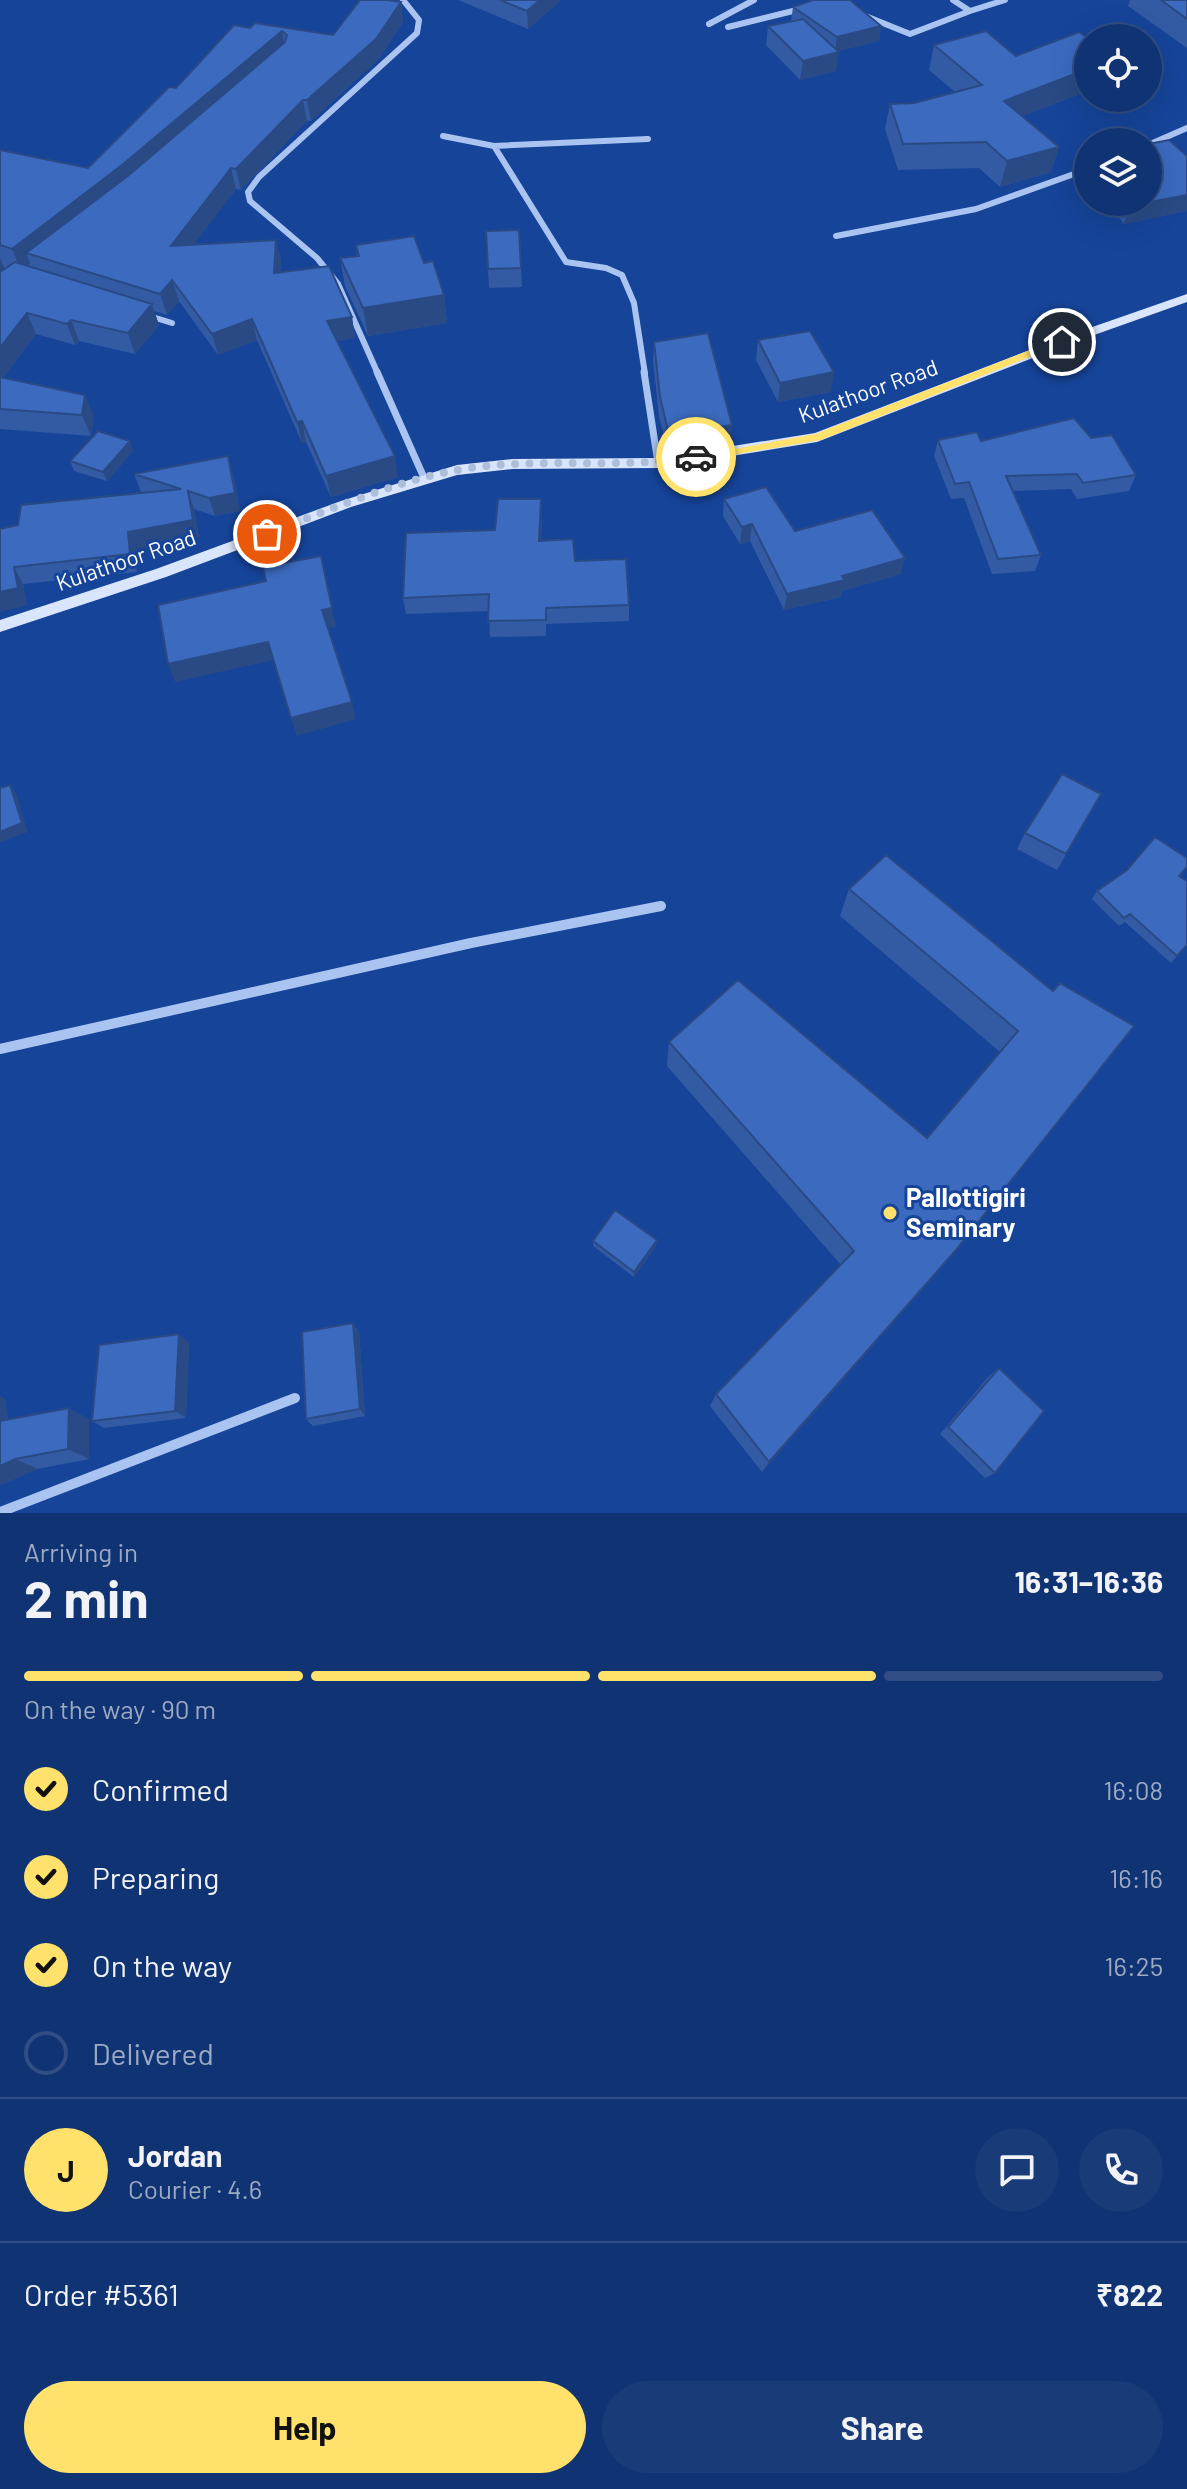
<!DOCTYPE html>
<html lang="en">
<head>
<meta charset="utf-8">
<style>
  :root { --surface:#103373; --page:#193b78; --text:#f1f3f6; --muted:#9caac4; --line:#304e85; --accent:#ffe16b }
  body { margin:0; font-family:Barlow,sans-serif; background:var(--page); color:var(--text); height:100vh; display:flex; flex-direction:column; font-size:30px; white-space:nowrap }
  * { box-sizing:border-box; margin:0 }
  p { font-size:26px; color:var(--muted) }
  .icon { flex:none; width:44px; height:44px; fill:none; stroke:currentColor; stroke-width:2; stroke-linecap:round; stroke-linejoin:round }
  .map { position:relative; height:1513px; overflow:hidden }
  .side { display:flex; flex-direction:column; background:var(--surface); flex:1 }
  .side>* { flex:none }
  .tools { position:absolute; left:1074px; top:24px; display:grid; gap:16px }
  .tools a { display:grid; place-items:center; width:88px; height:88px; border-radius:50%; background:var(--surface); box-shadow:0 8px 32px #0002,0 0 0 2px var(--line); font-size:40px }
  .pin { position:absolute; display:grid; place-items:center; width:68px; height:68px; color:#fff; margin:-34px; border:4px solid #fff; border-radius:50%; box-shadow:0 2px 8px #0007 }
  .courier { position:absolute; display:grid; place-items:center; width:80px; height:80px; margin:-40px; border:6px solid #ffe16b; border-radius:50%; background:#fff; color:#222; box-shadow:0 2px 10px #0007 }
  .headline em { font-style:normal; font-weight:700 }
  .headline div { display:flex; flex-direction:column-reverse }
  .headline { display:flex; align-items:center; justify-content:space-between; height:136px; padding:0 24px }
  h1 { font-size:52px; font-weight:700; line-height:60px }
  .bar { display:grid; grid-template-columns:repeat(4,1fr); gap:12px 8px; align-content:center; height:96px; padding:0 24px }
  .bar i { height:10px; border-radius:6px; background:var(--line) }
  .bar .selected { background:var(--accent) }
  .bar p { grid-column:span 4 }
  .line { display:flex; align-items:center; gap:20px; padding:0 24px; border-top:2px solid var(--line) }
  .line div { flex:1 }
  .round { display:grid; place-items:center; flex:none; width:84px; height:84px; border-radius:42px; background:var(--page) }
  ol { padding:0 24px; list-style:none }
  li { display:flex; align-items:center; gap:24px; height:88px }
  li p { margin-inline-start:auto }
  li .icon { padding:8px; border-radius:50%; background:var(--accent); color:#111; stroke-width:4 }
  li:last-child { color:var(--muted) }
  li i { width:44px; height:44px; border:4px solid var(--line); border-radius:50% }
  .primary-button { display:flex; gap:16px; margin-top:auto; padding:16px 24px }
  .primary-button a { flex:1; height:92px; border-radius:48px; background:var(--accent); color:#111; font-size:32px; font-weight:700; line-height:92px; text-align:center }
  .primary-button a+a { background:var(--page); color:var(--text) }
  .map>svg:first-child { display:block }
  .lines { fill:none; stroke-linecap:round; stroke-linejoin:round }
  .minor-far2 { stroke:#aac4f2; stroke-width:6 }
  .minor-far1 { stroke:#aac4f2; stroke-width:7 }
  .minor { stroke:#aac4f2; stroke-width:10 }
  .secondary { fill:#d9e5fc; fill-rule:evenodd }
  .wall { fill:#335ba3 }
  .shaded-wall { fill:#294a85 }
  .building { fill:#3b6abe; stroke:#294a85; stroke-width:2 }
  .route { fill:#ffe16b }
  .done { stroke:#adbedb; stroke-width:8; stroke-dasharray:0 14.4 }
  .poi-dot { fill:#ffe16b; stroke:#164499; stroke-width:3 }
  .labels { text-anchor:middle; stroke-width:6; stroke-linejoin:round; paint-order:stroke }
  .street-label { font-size:22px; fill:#fff; stroke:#164499 }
  .near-poi-label { font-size:26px; font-weight:bold; fill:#fff; stroke:#164499; text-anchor:start }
</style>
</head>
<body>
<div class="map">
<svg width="1187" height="1513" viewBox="0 0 1187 1513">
  <rect width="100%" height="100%" fill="#164499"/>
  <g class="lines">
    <path class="minor-far2" d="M953 0 970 11 1005 0
      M863 15 910 34 970 11
      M709 24 754 0
      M728 27 801 9
      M443 136 494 146 566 262 606 268 622 275 634 303 645 374
      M1148 145 1187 128
      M494 146 648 139
      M836 236 976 209 1088 169
      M146 315 172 323
      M378 374 338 284 317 258 250 201 248 192 259 177 417 33 419 20 403 0"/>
    <path class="minor-far1" d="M377 372 425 480
      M644 372 658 463"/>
    <path class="minor" d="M0 1049 471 943 661 906
      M0 1512 295 1398"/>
    <path class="secondary" d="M1187 294V302L1066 345 817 442 658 468 513 469 457 475 351 507 166 577 0 632V620L156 569 341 501 457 465 513 459 658 458 815 433 1058 339Z"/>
  </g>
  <path class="wall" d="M458 0H561L528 29Z
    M1130 0H1187V48L1128 6Z
    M401 2 403 22 378 60 311 121H307L241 190 236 189 194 244 276 240 281 261 280 272 352 317 355 338 337 341 398 477 331 497 306 442 302 443 257 340 218 355 179 301 167 315 154 311 159 325 135 354 79 341 75 345 36 334 3 378 94 416 91 436 0 429V150L88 168 176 88 250 28 333 35Z
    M793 7 881 26 879 41 838 51 836 71 800 80 766 45 768 26 791 21Z
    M1088 38V98H1095L1089 100 1080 94 1023 116 1059 147 1051 172 1000 187 979 168 898 170 885 129 890 104 914 103 955 92 929 70 934 45 1016 56Z
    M1187 156V211L1124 224 1106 202H1148Z
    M1088 164V181L1084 177Z
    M519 230 522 287 489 288 486 231Z
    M356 245 424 263 444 295 447 323 368 336 345 286 340 258 357 256Z
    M758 340 831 392 778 402 756 360Z
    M654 342 732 425 730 444 668 453 659 416 653 361Z
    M1091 438 1136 475 1129 491 1077 499 1071 489 1013 491 1041 555 1035 571 992 574 964 498 951 499 934 456 938 440 981 441Z
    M133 451 107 481 74 471 70 461Z
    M228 456 233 474 240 511 215 516 194 509 199 538 135 550 137 572 23 584 27 605 0 529 143 493 141 492 134 474Z
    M724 499 795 531 901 574 842 591 841 597 784 610 750 541 740 544 723 516Z
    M542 516 541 541 575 561 629 605V621L546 624V636L490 637 489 611 406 614 403 598 495 530Z
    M1101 794 1057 870 1017 849 1025 833Z
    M1180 876 1187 945 1171 963 1125 922 1119 926 1092 899 1097 891Z
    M849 889 1053 991 941 1268 762 1472 710 1406 716 1394 841 1265 667 1066 669 1042 927 1138 1000 1052 840 916Z
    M593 1241 656 1246 634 1277 593 1246Z
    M353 1323 359 1332 365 1416 313 1426 306 1419Z
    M179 1334 189 1343 186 1418 104 1428 92 1421Z
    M999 1368 995 1473 985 1478 940 1434 989 1376Z
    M0 1396 5 1399 8 1419H89V1459L38 1469 0 1485Z"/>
  <path class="shaded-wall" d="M540 0H561L528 29 527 11Z
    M401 2 403 22 378 60 311 121 307 100Z
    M881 26 879 41 835 52 837 37Z
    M282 31 286 52 38 257 26 253 30 263 21 270 12 249Z
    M839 52 836 71 800 80 803 61Z
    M1088 69 1080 94 998 126 1004 101Z
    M303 100 307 121 241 190 236 169Z
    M1059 147 1051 172 1000 187 1007 161Z
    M231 168 236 189 177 267 171 246Z
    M1187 195V211L1124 224 1130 206Z
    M276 240 281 261 279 294 274 273Z
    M0 258 9 279 0 287Z
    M172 280 179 301 167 315 160 294Z
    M444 295 447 323 368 336 363 308Z
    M152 304 159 325 135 354 128 333Z
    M27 313 36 334 0 382V348Z
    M352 317 355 338 331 342 327 321Z
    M252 319 257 340 218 355 212 334Z
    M71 320 79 341 75 345 67 324Z
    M834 372 831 392 778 402 780 383Z
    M85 395 94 416 91 436 82 415Z
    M302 421 306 442 302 443 297 422Z
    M732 425 730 444 668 453 669 435Z
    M130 441 133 451 107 481 103 472Z
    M228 456 233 474 240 511 215 516 209 498Z
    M395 456 398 477 331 497 326 476Z
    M188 491 194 509 199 538 135 550 137 572 130 554 128 532Z
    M541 499 542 516 540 558 539 541Z
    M752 524 750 541 740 544 742 527Z
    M321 556 336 627 326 629 322 610Z
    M905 558 901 574 842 591 841 597 784 610 787 594 842 576Z
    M14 567 23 584 27 605 0 612V592Z
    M268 642 274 660 175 682 168 664Z
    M352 702 356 719 297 736 291 718Z
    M10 785 16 793 28 832 0 842V832Z
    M657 1240 656 1246 634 1277V1272Z
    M956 1250 941 1268 762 1472 769 1462Z
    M353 1323 359 1332 365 1416 360 1409Z
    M179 1334 189 1343 186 1418 175 1411Z
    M0 1396 5 1399 11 1434 0 1429Z
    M69 1408 89 1419V1459L68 1449Z
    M15 1459 38 1469 0 1485V1466Z"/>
  <path class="building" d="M360 0H388L401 2 376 39 307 100H303L236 169 231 168 171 246 276 240 274 273 329 266 352 317 327 321 395 456 326 476 302 421 297 422 252 319 212 334 172 280 160 294 26 253 129 175 285 42 287 35 282 31 122 165 12 249 0 245V150L88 168 169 87 176 88 234 25 250 28 255 23 333 35Z
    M500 0H540L527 11Z
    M813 0H850L881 26 837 37 793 7Z
    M1161 0H1187V19Z
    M803 19 839 52 803 61 768 26Z
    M986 31 1016 56 1079 32 1088 38V69L1004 101 1059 147 1007 161 986 142 903 144 890 104 914 103 982 85 934 45Z
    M1169 140 1187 156V195L1130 206 1126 202H1148V144Z
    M519 230 521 268 488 269 486 231Z
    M414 236 424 263 433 261 444 295 363 308 340 258 359 256 356 245Z
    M15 262 152 304 128 333 71 320 67 324 27 313 0 348V272Z
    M810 331 834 372 780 383 758 340Z
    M708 333 732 425 669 435 660 397 654 342Z
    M0 377 85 395 82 415 0 409Z
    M1074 418 1091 438 1112 435 1136 475 1083 483 1077 474 1006 476 1041 555 998 559 969 482 955 484 938 440 977 432 981 441Z
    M98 431 130 441 103 472 70 461Z
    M228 456 235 493 209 498 188 491 193 520 128 532 130 554 14 567 18 588 0 592V529L18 525 21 505 181 489 134 474Z
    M766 487 795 531 872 510 905 558 842 576 845 580 787 594 752 524 742 527 724 499Z
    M498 499H541L539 541 573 539 575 561 626 559 629 605 546 608V620L488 621 489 594 403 598 406 533 495 530Z
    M321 556 332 608 322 610 352 702 291 718 268 642 168 664 158 605 266 581 263 567Z
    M1062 774 1101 794 1066 854 1025 833Z
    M10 785 22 823 0 832V788Z
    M1155 837 1187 858V867L1179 876 1187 881V945L1177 956 1130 914 1124 918 1097 891 1127 870Z
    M886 855 1053 991 1060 983 1134 1026 956 1250 769 1462 716 1394 854 1251 669 1042 738 980 927 1138 1018 1031 849 889Z
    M615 1210 657 1240 634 1272 593 1241Z
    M353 1323 360 1409 306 1419 302 1332Z
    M179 1334 175 1411 92 1421 99 1345Z
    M999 1368 1044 1411 995 1473 948 1427Z
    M69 1408 68 1449 15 1459 0 1466V1421Z"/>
  <path class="route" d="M1058 339 1067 342 821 440 696 461 691 457 815 434Z"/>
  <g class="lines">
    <path class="done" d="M267 534C324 512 398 480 458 470 537 456 618 470 696 457"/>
  </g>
  <circle class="poi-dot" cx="890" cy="1213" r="8"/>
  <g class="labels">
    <g class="street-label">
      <text transform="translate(868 391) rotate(-20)" y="8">Kulathoor Road</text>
      <text transform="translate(126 560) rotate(-19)" y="8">Kulathoor Road</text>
    </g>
    <g class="near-poi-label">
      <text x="906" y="1207">Pallottigiri<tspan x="906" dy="30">Seminary</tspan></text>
    </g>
  </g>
</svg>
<div class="tools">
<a><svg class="icon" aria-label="locate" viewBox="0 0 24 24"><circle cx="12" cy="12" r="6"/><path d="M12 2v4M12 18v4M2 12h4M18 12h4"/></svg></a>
<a><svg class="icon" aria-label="layers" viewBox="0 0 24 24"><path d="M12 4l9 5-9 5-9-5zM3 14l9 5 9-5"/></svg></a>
</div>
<div class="pin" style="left:267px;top:534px;background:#ea580c"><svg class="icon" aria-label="bag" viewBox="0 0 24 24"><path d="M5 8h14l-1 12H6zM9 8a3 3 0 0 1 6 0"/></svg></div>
<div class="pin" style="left:1062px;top:342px;background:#1f2937"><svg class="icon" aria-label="home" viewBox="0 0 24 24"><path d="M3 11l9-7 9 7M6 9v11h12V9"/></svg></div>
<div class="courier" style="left:696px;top:457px"><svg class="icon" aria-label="car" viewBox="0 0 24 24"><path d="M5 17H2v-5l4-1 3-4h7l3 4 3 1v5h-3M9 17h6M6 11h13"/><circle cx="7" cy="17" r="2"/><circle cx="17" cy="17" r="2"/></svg></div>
</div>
<section class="side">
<div class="headline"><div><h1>2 min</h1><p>Arriving in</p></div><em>16:31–16:36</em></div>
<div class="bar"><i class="selected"></i><i class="selected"></i><i class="selected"></i><i></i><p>On the way · 90 m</p></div>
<ol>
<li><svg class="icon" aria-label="check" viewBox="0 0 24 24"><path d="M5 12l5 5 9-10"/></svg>Confirmed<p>16:08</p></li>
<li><svg class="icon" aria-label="check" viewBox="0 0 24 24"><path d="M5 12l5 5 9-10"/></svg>Preparing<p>16:16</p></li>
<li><svg class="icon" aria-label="check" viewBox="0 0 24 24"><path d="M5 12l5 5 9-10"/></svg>On the way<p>16:25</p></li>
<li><i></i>Delivered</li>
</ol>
<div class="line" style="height:144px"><b class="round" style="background:var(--accent);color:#111">J</b><div><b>Jordan</b><p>Courier · 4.6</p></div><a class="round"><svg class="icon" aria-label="chat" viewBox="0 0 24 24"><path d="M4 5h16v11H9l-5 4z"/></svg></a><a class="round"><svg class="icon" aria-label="phone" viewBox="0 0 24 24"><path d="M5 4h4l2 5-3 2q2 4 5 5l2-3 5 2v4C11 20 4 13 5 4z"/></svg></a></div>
<div class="line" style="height:104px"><div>Order #5361</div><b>₹822</b></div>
<div class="primary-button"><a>Help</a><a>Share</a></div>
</section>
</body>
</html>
